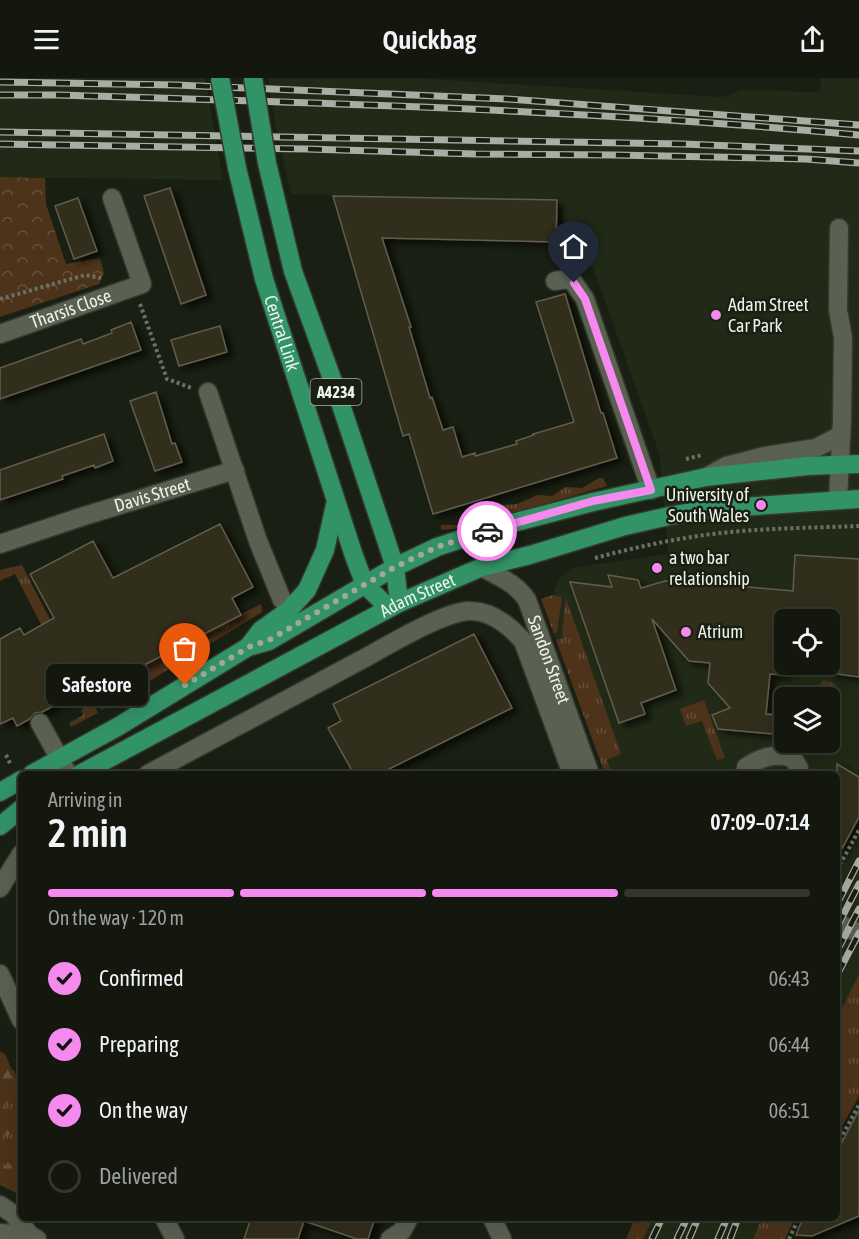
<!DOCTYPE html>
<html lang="en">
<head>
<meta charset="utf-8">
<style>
  :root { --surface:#13170e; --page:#20241c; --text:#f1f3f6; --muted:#9d9f9e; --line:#32362e; --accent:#f589ee }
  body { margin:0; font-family:"Asap Condensed",sans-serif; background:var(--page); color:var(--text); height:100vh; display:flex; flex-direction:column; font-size:22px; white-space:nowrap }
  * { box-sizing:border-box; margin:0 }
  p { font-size:20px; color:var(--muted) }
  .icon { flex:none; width:33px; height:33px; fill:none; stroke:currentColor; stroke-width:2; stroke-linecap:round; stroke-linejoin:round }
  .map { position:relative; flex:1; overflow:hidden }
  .drawer { position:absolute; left:18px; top:693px; width:822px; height:450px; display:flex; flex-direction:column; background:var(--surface); border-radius:9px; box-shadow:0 6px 24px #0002,0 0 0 2px var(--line) }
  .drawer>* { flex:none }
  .fabs { position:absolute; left:774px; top:531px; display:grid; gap:12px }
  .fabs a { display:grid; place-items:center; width:66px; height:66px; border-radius:9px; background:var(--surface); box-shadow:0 6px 24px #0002,0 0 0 2px var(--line); font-size:30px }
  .pin { position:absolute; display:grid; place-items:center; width:51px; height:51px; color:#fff; margin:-62px -26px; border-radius:50% 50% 50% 0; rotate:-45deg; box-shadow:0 0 6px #0007 }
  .pin .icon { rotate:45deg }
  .courier { position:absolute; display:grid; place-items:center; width:60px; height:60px; margin:-30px; border:4px solid #f589ee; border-radius:50%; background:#fff; color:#222; box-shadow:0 2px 8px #0007 }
  .bubble { position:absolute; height:42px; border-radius:9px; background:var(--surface); box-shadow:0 6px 24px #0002,0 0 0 2px var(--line); font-size:20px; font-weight:600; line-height:42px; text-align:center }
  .headline em { font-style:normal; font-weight:600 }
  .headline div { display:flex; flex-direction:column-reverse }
  .headline { display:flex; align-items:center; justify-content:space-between; height:102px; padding:0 30px }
  h1 { font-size:39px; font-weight:600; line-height:45px }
  .bar { display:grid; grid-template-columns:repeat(4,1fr); gap:9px 6px; align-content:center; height:72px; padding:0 30px }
  .bar i { height:8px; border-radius:4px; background:var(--line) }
  .bar .on { background:var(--accent) }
  .bar p { grid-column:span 4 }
  ol { padding:0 30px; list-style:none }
  li { display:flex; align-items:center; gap:18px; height:66px }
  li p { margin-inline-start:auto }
  li .icon { padding:6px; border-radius:50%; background:var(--accent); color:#111; stroke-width:4 }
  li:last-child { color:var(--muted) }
  li i { width:33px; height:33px; border:3px solid var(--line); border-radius:50% }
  header { display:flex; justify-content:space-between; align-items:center; height:78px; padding:0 30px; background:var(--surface); font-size:27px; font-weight:600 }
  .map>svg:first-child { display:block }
  .built { fill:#212a16; fill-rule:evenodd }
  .grass { fill:url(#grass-tufts) }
  .forest { fill:url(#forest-firs) }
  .park { fill:url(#park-crowns) }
  .building { fill:#322e1f; stroke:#615d4c; stroke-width:1.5; filter:url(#shadow) }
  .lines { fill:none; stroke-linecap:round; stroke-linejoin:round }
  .minor-casing { stroke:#34382f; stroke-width:21 }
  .major-casing { stroke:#34382f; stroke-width:21 }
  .path { stroke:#6c7166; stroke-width:4; stroke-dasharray:3 3; stroke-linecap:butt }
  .minor { stroke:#5a6151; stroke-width:18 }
  .major { stroke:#329367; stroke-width:18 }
  .rail-casing { stroke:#a9ada3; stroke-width:7 }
  .rail { stroke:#191f12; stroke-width:4.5; stroke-dasharray:14; stroke-linecap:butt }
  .major-bridge-casing { stroke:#34382f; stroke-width:21; stroke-linecap:butt }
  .major-bridge { stroke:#329367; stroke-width:18 }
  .done { stroke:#a3a89e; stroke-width:6; stroke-dasharray:0 10.8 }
  .route { stroke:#f589ee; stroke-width:8 }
  .poi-dot { fill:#f589ee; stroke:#191f12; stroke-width:2 }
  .labels { text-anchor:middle; stroke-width:5; stroke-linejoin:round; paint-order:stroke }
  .shield { fill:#191f12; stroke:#aeb3a8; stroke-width:1.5 }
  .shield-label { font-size:16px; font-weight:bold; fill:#eef2e9 }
  .poi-label { font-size:18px; fill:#eef2e9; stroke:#191f12; text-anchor:start }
  .street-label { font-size:18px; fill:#eef2e9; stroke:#191f12 }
</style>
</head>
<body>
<header><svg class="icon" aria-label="menu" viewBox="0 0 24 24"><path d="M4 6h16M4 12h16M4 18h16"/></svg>Quickbag<svg class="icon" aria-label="share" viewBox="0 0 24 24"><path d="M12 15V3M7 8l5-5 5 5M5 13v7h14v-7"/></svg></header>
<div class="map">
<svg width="859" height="1161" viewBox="0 0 859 1161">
  <defs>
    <pattern id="grass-tufts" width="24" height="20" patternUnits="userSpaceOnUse" patternTransform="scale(1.5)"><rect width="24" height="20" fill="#4c331a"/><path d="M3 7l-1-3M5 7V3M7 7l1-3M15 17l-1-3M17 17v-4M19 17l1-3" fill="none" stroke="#66513b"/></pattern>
    <pattern id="forest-firs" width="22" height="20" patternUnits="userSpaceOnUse" patternTransform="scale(1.5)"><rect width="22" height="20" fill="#4c331a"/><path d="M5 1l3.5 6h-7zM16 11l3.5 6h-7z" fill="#66513b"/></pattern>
    <pattern id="park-crowns" width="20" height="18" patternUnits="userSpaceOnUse" patternTransform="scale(1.5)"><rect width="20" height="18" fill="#4c331a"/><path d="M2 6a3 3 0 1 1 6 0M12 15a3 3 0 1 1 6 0" fill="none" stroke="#66513b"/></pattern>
    <filter id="shadow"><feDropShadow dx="6" dy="4" stdDeviation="3" flood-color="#0009"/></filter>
  </defs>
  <rect width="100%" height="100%" fill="#191f12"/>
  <path class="built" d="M0 0H205L223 102 0 99Z
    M268 0H412L723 19 742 12 820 14 821 0H859V1018L837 1057V696H605L541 521 553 517 555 509 561 499 571 490 668 476 660 378 594 192 574 173 557 122 291 116 274 40ZM784 542H830V586H784ZM784 620H830V664H784Z
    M635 1140H795L785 1161H626Z"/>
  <path class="grass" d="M599 400H603L607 408 462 450 441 452V447H458L476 434 490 435 503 427 517 426 538 417 552 418 566 409 582 410Z
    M22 487 98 635 71 649 69 645 83 637 81 632 84 630 15 496 0 503V492Z
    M553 517 562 519 557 554 554 556 541 521Z
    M566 520 621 676 607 682 612 696H605L556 562 563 560 562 554Z
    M261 526 262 534 259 536 102 632 94 613Z
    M824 602 834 605 841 624 830 623V620L815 619 817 608Z
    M704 622 725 680 717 682 702 643 686 648 680 631Z
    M859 896V1018L837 1057V940Z
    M0 973 5 976 21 1013V1117L0 1107Z
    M635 1140H653L643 1161H626Z
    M762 1140H795L785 1161H753Z"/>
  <path class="forest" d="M0 988 14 992 16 998 5 1029 7 1032 14 1033 20 1046 16 1053 6 1058 0 1056Z
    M21 1065V1117L0 1107V1086L7 1087 14 1082C14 1075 14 1069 21 1065Z"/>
  <path class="park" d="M0 99 45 100 46 126 66 186 100 180 104 195 99 206 0 239Z"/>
  <path class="building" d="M170 110 206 217 181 226 144 118Z
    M333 118 557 122 556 164 382 160 411 249H409L430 320 432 319 443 352 453 349 462 379 475 375V378L517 366 516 363 534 357 533 356 574 344 536 224 565 216 601 335H603L617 380 433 436 409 356 403 358Z
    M78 120 97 173 74 181 55 128Z
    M131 244 141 272 0 321V290L81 261 83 266 112 255 111 252Z
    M220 248 227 274 179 288 171 262Z
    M156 314 172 366 175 365 182 384 155 393 130 323Z
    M104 356 113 383 95 390 94 387 77 393 62 398 63 401 0 422V392Z
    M220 446 253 509 232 520 241 537 94 613 91 608 42 634 35 635 30 641 17 648 13 640 0 646V561L20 550 24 557 54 540 30 496 93 463 113 500Z
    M795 477 859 481V599L830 595V542H784V597L770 596 766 636 784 638V657L718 651 712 637 730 630 708 605 710 585 689 583 652 541 676 612 641 625 645 636 619 645 570 504 612 509 608 497 638 502 641 510 665 503 682 505V503L793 513Z
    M474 556 512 630 379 696H354L328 650 341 643 333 626Z
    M837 686 859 699V739L837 780Z
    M859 1032V1138L812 1158 796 1157 803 1140H837V1074Z
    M251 1140H375L368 1161H357L304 1143 298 1161H244Z"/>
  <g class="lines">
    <defs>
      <g id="minor">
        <path d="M555 203 567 201 574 205 585 221 651 412"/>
        <path id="s1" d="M0 256 142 206 112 120"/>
        <path d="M208 314 258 463 282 522"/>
        <path d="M708 398 726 388 765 378 816 370 841 357"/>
        <path d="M838 421 842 342 843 260 838 232 839 150"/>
        <path id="s2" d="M0 466 84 438 235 392"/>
        <path id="s3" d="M482 489C499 499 516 505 527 522L590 696"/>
        <path d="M40 645 68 696"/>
        <path d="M148 696C219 658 290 620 361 582 387 568 441 535 468 533 490 532 509 547 523 563L572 696"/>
        <path d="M745 696 746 689C761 679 775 675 793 680L799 690V696"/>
        <path d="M0 810 21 776"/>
        <path d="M837 845 859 855"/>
        <path d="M0 896 21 942"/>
        <path d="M0 1127 13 1136 30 1157 37 1161"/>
        <path d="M164 1140 175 1161"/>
        <path d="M492 1140 502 1161"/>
        <path d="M0 1155 30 1157"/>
        <path d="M390 1161 402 1153 409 1140"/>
      </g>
      <g id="major">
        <path d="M293 193 335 309 395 489 399 525"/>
        <path id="s4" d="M264 201 354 478 365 507 389 530"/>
        <path d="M248 569 261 552 289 532 307 512 325 472 335 427"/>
        <path d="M32 696 119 648 248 569 269 563 395 489 437 469 501 448 593 424 706 399 808 388 859 386"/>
        <path id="s5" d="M80 696 399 525 482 489 530 477 625 448 669 438 711 431 859 421"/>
        <path d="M0 714 21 702"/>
        <path d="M0 748 21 731"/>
      </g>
    </defs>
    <use href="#minor" class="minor-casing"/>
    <use href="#major" class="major-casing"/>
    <path class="path" d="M0 221 85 197 101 200
      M140 226 167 301 192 310
      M686 381 702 377
      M595 480C629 471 664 463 698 458 751 450 806 450 859 448
      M6 677 11 687
      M837 792 859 752
      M837 1067 859 1027
      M789 1161 799 1140"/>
    <use href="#minor" class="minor"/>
    <use href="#major" class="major"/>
    <defs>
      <path id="rail" d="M0 4 176 7 507 21 859 47
        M0 17H58C325 25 593 32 859 57
        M0 54 683 66 859 73
        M0 66 307 71 475 76 615 77 806 81 859 85
        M837 826 859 783
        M837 849 859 806
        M837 873 859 831
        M837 897 859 855
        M652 1161 662 1140
        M677 1161 687 1140
        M689 1161 698 1140
        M718 1161 727 1140
        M730 1161 738 1140"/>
    </defs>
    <use href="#rail" class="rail-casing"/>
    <use href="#rail" class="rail"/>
    <defs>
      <path id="major-bridge" d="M220 0 237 90 264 201
        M253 0 267 85 293 193"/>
    </defs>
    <use href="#major-bridge" class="major-bridge-casing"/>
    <use href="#major-bridge" class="major-bridge"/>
  </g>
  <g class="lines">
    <path class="done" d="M185 607 249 569 269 562 395 489 437 469 487 453"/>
    <path class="route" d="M487 453 593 423 651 412 585 221 574 205"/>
  </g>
  <g class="poi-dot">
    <circle cx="716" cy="237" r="6"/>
    <circle cx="761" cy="427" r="6"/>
    <circle cx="657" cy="490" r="6"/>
    <circle cx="686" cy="554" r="6"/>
  </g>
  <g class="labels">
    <rect class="shield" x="310.5" y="301" width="51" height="26" rx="4.5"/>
    <g class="shield-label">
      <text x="336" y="320">A4234</text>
    </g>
    <g class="poi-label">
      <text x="728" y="233">Adam Street<tspan x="728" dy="21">Car Park</tspan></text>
      <text x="749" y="423" text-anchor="end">University of<tspan x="749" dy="21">South Wales</tspan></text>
      <text x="669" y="486">a two bar<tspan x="669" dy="21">relationship</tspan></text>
      <text x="698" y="560">Atrium</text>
    </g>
    <g class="street-label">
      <text dy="6" stroke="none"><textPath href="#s1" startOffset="75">Tharsis Close</textPath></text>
      <text dy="6" stroke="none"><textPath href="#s4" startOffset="57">Central Link</textPath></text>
      <text dy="6" stroke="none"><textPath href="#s2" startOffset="160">Davis Street</textPath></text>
      <text dy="6" stroke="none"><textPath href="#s5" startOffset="382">Adam Street</textPath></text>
      <text dy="6" stroke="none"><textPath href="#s3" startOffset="120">Sandon Street</textPath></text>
    </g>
  </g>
</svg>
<div class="fabs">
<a><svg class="icon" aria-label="locate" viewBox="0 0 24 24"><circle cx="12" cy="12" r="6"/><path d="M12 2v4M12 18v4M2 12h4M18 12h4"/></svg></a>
<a><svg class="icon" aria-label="layers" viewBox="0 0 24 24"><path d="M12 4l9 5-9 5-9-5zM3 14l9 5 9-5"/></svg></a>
</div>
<div class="pin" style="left:185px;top:607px;background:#ea580c"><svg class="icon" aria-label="bag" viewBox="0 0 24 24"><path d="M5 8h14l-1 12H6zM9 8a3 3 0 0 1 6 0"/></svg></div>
<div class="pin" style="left:574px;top:205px;background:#1f2937"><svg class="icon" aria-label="home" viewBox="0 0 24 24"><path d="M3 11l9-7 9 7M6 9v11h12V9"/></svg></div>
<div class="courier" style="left:487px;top:453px"><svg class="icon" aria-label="car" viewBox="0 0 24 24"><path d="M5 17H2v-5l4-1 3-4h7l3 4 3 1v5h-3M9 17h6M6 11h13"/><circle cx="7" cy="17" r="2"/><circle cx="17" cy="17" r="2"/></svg></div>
<div class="bubble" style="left:46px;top:586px;width:102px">Safestore</div>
<section class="drawer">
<div class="headline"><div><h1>2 min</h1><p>Arriving in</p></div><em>07:09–07:14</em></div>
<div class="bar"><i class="on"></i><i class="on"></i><i class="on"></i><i></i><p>On the way · 120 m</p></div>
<ol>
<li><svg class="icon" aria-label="check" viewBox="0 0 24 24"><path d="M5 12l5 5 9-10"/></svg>Confirmed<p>06:43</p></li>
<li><svg class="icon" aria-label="check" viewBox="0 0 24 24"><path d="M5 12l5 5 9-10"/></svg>Preparing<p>06:44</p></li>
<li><svg class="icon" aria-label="check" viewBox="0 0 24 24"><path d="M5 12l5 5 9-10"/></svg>On the way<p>06:51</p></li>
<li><i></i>Delivered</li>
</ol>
</section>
</div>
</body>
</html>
